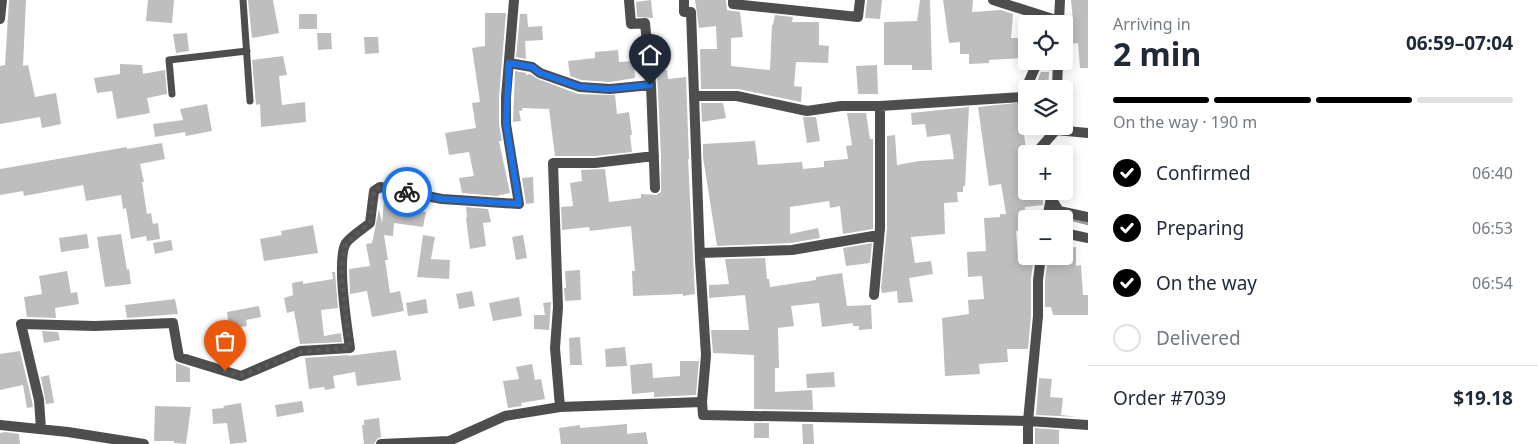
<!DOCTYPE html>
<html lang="en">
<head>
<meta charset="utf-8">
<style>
  :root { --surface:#fff; --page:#f6f6f7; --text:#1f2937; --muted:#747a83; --line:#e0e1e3; --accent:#000 }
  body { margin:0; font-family:"Noto Sans",sans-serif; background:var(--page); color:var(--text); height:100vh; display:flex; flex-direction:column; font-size:19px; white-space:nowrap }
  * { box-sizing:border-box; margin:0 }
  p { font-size:16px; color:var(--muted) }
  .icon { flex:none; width:28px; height:28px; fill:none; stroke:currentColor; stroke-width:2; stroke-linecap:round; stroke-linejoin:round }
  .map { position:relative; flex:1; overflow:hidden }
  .sheet { display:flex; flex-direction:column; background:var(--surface); width:450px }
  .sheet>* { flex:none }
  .buttons { position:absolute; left:1018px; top:15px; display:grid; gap:10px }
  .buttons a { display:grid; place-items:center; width:55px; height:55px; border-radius:5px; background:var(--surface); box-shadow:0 2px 12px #0003; font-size:25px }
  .pin { position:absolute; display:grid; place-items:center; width:42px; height:42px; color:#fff; margin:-51px -21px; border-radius:50% 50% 50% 0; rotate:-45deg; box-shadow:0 0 5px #0007 }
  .pin .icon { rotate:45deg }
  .courier { position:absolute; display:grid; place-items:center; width:50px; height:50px; margin:-25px; border:4px solid #1a73e8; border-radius:50%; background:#fff; color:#222; box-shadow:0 1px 6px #0007 }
  .headline em { font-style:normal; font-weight:700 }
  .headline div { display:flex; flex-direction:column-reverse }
  .headline { display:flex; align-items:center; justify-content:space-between; height:85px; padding:0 25px }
  h1 { font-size:32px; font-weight:700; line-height:38px }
  .bar { display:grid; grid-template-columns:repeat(4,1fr); gap:8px 5px; align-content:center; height:60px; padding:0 25px }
  .bar i { height:6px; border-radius:4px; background:var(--line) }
  .bar .selected { background:var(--accent) }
  .bar p { grid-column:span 4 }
  .line { display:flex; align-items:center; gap:12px; padding:0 25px; border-top:1px solid var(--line) }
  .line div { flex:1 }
  ol { padding:0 25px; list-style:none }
  li { display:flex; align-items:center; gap:15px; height:55px }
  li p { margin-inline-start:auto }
  li .icon { padding:5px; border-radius:50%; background:var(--accent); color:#fff; stroke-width:4 }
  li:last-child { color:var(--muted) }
  li i { width:28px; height:28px; border:2px solid var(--line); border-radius:50% }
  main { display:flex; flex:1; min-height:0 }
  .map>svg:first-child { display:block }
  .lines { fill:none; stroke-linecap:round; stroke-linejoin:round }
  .stream { stroke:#9c9c9c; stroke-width:4.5 }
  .building { fill:#bebebe }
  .service { stroke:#4e4e4e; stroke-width:7 }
  .minor { stroke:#4e4e4e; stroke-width:10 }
  .done { stroke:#595959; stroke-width:5; stroke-dasharray:0 9 }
  .route { stroke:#1a73e8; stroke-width:6 }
</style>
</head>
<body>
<main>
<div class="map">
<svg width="1088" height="444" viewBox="0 0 1088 444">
  <rect width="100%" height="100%" fill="#fff"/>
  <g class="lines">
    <path class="stream" d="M1073 219 1088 223"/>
  </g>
  <path class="building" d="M9 0H26L23 66 28 65 35 97 56 93 61 124 42 128 40 117 0 124V66L5 65Z
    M148 0H174L172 23 146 21Z
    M248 0H273L279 33 252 38Z
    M651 0 653 18 637 17 636 2Z
    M695 0H726L727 10 740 12 743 37 731 38V66L770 70 772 25H773L775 15 793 17 792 22H819V45L829 46 828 63 796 62 794 86 802 87 801 102 738 89H701L700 49H717L716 26 699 28Z
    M867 0H882L880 19 865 18Z
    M920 0H930L932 70H912V65H884V22L917 21Z
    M943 0H973L972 12 1001 10 1013 14 1011 38H1021L1022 58 989 60V63L969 64V54H960V42L949 43Z
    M1071 0H1088V68H1080L1078 43 1071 44 1069 31H1072L1071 21 1073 20Z
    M485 13H506L499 97V124L502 141H499L510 193 496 196 462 193 459 178 474 176 469 152 449 155 445 133 476 128 472 103 480 102 472 48 485 46Z
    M299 14H317V29H299Z
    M520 14H527L528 27 542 26 543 40 525 41 526 59 516 57Z
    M187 33 189 51 176 53 173 34Z
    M317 33H331L332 49 318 50Z
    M364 37H378L379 53 365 54Z
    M618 50 619 62 634 61 635 78 610 82 581 80 570 76 568 61 595 58V52Z
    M283 56 287 75 279 76 282 105 305 102 306 122 261 127 260 104 256 105 252 60Z
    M120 64 142 65 143 74 165 70 167 94 147 98 150 113 117 119 112 91 97 93 94 78 120 74Z
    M877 65 878 94H858L856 66Z
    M667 70 668 79 686 77 689 159H688L695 294 683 296V294L633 296 632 271H635L631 226 590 231 589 227 562 230 561 207 573 206 570 183 582 181 581 170 605 169 609 202 641 198V194L656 195 661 192V156L657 71Z
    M515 71 526 73V75L530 74 538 79 578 94 615 95 617 114 629 112 632 135H630L632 152 595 156H555L549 109 522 108 523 110 519 111 521 121 513 122Z
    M1041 72H1049L1048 89H1034Z
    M1026 102V122H1022L1026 148V191H1039L1043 201V205L1025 207 1026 230 1016 231 1018 258 1034 256 1031 279V316L1028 349H1007L1008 362 979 364 980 374 945 376 942 318 969 314 968 300 984 299 982 276 968 277 967 252 986 251 984 218 1000 217V214H1006L1001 184 989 186 978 107Z
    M701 103H723L726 118 702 122Z
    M207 104 212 131 186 136 185 132 155 137 153 124 183 120 180 109Z
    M969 107 965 186H963V192H957L958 202 944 203 945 234 911 237 915 263 931 261 933 274 909 278 913 302 898 303 897 291 882 293 881 289 887 228V136L895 135 897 165 919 161 954 159 950 134 927 137 925 124 912 125 911 113Z
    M847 113H866L870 139H873V229L843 234 840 206 830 208 829 201 790 207V234L818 228 820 238 791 243 717 246 703 157V144L755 141 758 165 802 162 803 169 824 167V161L848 159 846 146 852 145Z
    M803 117H816L820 141 807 143Z
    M162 143 165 159 140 164 144 182H142L147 214 151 213 153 224 158 223 160 239 147 241 146 236 131 239 126 208 123 209 121 195 86 201 83 185 24 196 23 191 0 195V169L127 147V149Z
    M533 177 534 203 526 204 522 178Z
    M384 201 396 202 395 207 426 212 423 227 394 223 393 236 384 235 388 260H385L390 293 400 291 404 311 372 317 367 291 350 294 349 269 370 266 366 244 372 243 379 209 382 223Z
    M466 207 488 209 491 222 483 223 486 246 470 249 466 218 467 217Z
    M313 225 318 253 264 261 260 239 282 235 281 231Z
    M87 234 89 248 61 252 59 238Z
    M121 234 127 270 129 269 131 284 105 287 97 237Z
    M423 235 435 237 431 259 450 260 449 279 417 277Z
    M523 235 527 258 516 260 512 237Z
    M171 240 173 250 155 254 153 243Z
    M872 243 870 263 846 266 843 248Z
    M1076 247V266L1081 265 1083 295H1088V315H1053L1051 307H1045V280L1048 256H1064V248Z
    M765 258 767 279H769L770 287 816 280V277L842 273 847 306 871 305 872 329 859 330V326H853V323L822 327 819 303 791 306 794 326 778 328 779 368H775V392L812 390 813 410 754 409V355L713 353 711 330H749L745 295 709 298V285L729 284 725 259Z
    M580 270 581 300 565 301 564 288H566L565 271Z
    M67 271 71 293 77 292 79 304 55 308 56 318 27 317 24 297 42 294 39 276Z
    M332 272H335L338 308 321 310 324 336 341 333 342 342 300 344 294 311 287 313 284 298 293 295 292 283 303 281V284L333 279Z
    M472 291 475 306 459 309 456 294Z
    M519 297 522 316 493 321 489 303Z
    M175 299 178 314 127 318 125 305Z
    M426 299 428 313 408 316 406 303Z
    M551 302 549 330 534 329V315H545L543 303Z
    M259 306 261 317 246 320 247 326 229 329 227 312Z
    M42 331 58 332 60 340 44 343Z
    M238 331 240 348 225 350 222 333Z
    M580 337 582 365H570L569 338Z
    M625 347 627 366 606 367 605 349Z
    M396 350 401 380 357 386 355 372 333 376 335 388 325 390 324 387 309 389 305 358 348 355V356Z
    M20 351 32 401 33 407 27 408 23 385 0 390V354Z
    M680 361H699L696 395 654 397V392L632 394 630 365 652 363 653 378 680 376Z
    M176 363 190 368V382H176Z
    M532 364 535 380 541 379 545 399 521 403 522 406 508 408 503 381 519 379 516 367Z
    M834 372 835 387 807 388 806 374Z
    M49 375 54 403 46 404 41 377Z
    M1039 378 1052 379 1050 397 1063 398 1061 415 1078 417 1036 415Z
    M302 401 304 412 277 417 275 405Z
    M241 403 247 442 230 444 227 423 213 424 212 409 224 408 223 406Z
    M155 406 191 407 186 444 174 443V441H154Z
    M379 418 381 437 377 439 374 444H364L362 425H364V420Z
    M754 423H769V438H754Z
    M627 424V434L646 432 648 444H561L559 428 580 425V428Z
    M802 424H813L814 444H803Z
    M1035 428 1060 430 1059 431V444H1035Z
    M5 432 19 434 20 444H0V433Z"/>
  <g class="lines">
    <path class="service" d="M243 0 250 101
      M172 94 169 60 247 51"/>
    <path class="minor" d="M629 0 631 24 645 23 651 85 655 188
      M684 0V12H691L700 260 706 355 702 402
      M733 0V4L858 17 860 0
      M993 0 1059 21V24
      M0 19 2 0
      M1059 21 1060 0
      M509 63 532 67 540 73 580 87 610 89 651 85
      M1057 89 1058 61
      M694 96H737L807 111 841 106H880
      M1056 130 1088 133
      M1035 154 1056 130V126
      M1047 191 1051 198 1047 219
      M1051 198 1059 211 1088 217
      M1064 233 1088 238
      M700 253 792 250 879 235
      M874 295 880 228V106L1022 97 1038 61
      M560 407 555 348 558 307 553 163H595L654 156
      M0 425 68 432 144 444
      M41 429 39 400 21 324 95 326 173 323 179 357 241 376 300 351 350 348C347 327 336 259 346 243 350 237 364 228 370 223L374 191 380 187 442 199 519 204 506 124V97L514 0
      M381 444 449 441 505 416 560 407 702 402 703 415 1028 421 1088 425
      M1028 444V421L1038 316V280L1041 256"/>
  </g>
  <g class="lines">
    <path class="done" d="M225 371 241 376 300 352 350 348 342 282 341 268 346 243 370 223 374 191 380 187 407 192"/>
    <path class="route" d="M407 192 442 199 519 204 506 124 509 63 532 67 540 73 580 87 610 89 650 85"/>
  </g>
</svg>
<div class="buttons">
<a><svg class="icon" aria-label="locate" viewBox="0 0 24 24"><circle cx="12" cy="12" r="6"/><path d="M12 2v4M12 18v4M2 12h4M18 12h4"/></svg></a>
<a><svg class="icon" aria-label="layers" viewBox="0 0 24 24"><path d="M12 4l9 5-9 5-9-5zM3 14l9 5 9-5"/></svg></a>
<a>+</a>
<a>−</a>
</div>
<div class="pin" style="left:225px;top:371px;background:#ea580c"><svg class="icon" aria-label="bag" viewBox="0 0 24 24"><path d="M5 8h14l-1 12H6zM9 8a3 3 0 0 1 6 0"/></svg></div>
<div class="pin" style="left:650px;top:85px;background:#1f2937"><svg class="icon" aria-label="home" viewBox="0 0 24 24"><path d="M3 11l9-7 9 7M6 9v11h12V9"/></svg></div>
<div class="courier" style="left:407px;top:192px"><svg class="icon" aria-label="bike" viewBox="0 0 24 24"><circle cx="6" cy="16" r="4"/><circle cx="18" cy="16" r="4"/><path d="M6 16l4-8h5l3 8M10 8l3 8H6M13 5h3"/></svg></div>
</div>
<section class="sheet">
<div class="headline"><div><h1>2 min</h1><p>Arriving in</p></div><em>06:59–07:04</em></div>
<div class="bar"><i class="selected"></i><i class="selected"></i><i class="selected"></i><i></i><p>On the way · 190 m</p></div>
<ol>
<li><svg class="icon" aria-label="check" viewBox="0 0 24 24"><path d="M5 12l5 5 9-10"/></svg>Confirmed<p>06:40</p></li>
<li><svg class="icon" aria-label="check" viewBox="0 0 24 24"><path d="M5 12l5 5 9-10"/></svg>Preparing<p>06:53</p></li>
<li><svg class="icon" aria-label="check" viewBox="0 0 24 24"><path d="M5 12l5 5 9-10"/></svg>On the way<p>06:54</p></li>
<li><i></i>Delivered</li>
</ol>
<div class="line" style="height:65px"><div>Order #7039</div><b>$19.18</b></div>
</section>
</main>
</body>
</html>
